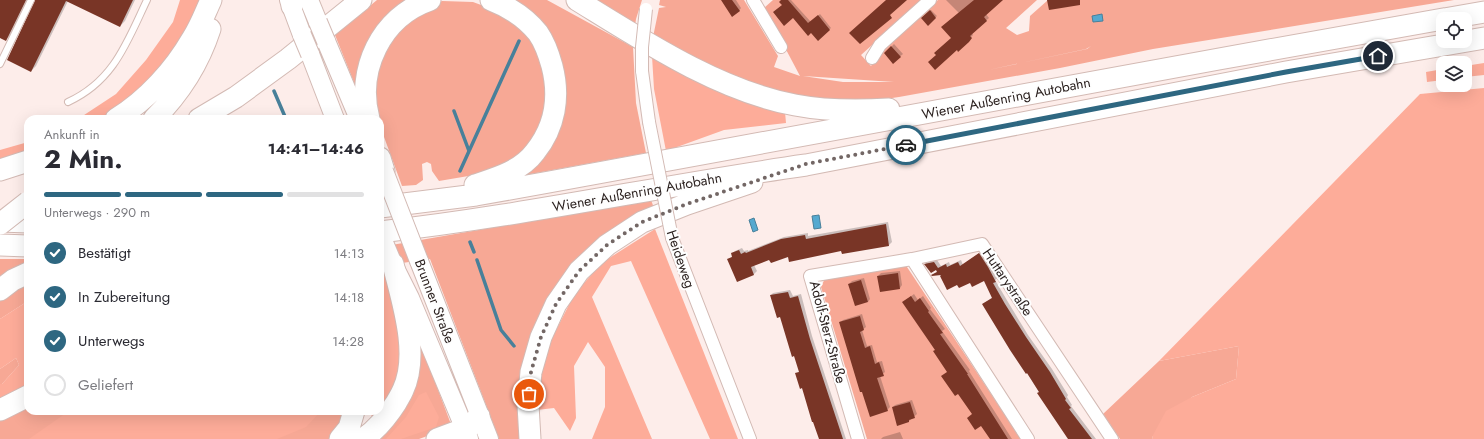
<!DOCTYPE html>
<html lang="de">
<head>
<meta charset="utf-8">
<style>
  :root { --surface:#fff; --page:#f2f2f3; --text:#2b2b33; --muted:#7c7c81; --line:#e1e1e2; --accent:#2e6781 }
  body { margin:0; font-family:Jost,sans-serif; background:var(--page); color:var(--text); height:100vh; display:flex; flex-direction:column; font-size:15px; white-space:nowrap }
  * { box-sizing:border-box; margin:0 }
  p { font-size:13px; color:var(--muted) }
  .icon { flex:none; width:22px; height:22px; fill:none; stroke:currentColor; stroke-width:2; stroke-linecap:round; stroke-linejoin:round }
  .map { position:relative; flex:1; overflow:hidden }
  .details { position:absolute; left:24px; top:115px; width:360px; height:300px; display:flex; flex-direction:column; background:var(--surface); border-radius:12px; box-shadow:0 4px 16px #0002 }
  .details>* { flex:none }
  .buttons { position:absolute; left:1436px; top:12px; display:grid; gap:8px }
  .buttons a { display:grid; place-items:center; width:36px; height:36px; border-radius:8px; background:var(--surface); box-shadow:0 4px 16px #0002; font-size:20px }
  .pin { position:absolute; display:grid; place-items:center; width:34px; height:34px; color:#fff; margin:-17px; border:2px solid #fff; border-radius:50%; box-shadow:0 1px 4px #0007 }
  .courier { position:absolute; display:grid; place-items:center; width:40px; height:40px; margin:-20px; border:3px solid #2e6781; border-radius:50%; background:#fff; color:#222; box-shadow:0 1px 5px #0007 }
  .summary em { font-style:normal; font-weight:700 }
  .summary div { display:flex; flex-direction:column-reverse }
  .summary { display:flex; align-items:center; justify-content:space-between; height:68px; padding:0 20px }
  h1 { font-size:26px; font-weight:700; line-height:30px }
  .bar { display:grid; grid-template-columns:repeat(4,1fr); gap:6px 4px; align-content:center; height:48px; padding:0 20px }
  .bar i { height:5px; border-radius:3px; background:var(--line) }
  .bar .active { background:var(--accent) }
  .bar p { grid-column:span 4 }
  ol { padding:0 20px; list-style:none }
  li { display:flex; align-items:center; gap:12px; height:44px }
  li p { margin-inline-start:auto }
  li .icon { padding:4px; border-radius:50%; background:var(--accent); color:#fff; stroke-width:4 }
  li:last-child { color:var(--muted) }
  li i { width:22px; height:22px; border:2px solid var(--line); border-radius:50% }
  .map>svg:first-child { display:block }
  .green { fill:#f7a895; fill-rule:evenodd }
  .forest { fill:#fdac99 }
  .water { fill:#55a9d0; stroke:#48809a }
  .shadow { fill:#0003 }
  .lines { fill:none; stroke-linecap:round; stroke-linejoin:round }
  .stream { stroke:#48809a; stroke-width:3.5 }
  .building { fill:#793526 }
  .service-casing { stroke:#d3bab4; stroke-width:8 }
  .minor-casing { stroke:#d3bab4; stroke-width:14 }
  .primary-casing { stroke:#d3bab4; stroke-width:20 }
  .motorway-casing { stroke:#d3bab4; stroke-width:23 }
  .service { stroke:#fff; stroke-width:6 }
  .minor { stroke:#fff; stroke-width:12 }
  .primary { stroke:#fff; stroke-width:18 }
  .motorway { stroke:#fff; stroke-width:21 }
  .minor-bridge-casing { stroke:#d3bab4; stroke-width:14; stroke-linecap:butt }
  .primary-bridge-casing { stroke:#d3bab4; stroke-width:20; stroke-linecap:butt }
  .motorway-bridge-casing { stroke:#d3bab4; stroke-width:23; stroke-linecap:butt }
  .minor-bridge { stroke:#fff; stroke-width:12 }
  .primary-bridge { stroke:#fff; stroke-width:18 }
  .motorway-bridge { stroke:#fff; stroke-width:21 }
  .done { stroke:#736765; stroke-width:4; stroke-dasharray:0 7.2 }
  .route { stroke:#2e6781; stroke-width:5 }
  .labels { text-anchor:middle; stroke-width:4; stroke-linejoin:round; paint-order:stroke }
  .street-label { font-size:14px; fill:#291f1d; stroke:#fefefe }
</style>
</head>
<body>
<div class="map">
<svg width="1484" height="439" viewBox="0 0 1484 439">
  <rect width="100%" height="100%" fill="#fdedea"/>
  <path class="green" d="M377 0H415L357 90 335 35Z
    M510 0H547L633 47 636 103 646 153 520 176 563 93Z
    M593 0H642L636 19 635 26Z
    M660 0H744L778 56 774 67 800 76 764 8 773 0H922L861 55 871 66 882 51 938 0H1037L1006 28 1017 35 1029 31 1030 16 1048 0H1454L1153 49 1060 68 899 97 850 104 801 100 739 82 653 37 659 8 666 7 659 5ZM1091 46 1087 49 988 70 1086 49ZM803 76 894 82H895H843Z
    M442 1 473 2 508 15 537 48 549 91 544 124 529 150 486 173 439 181 432 171 431 164 427 162 422 164 423 180 416 185 402 186 380 126V119H377L374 72 385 40 422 10Z
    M651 200 654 208 566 275 524 439H499L430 259 381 266 380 247Z
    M0 259H28V267L0 283Z
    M905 264 1021 439H867L821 287 827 274Z
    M28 279V301L0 319V296Z
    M419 339 452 427 419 439H372Z
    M1239 346 1236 379 1192 397 1152 437 1153 439H1120L1103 414 1159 361Z
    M16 358 19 365 2 384H0V369Z
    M28 404V411H349L333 439H0V418Z"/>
  <path class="forest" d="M180 0H204L192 25 157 74 103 119H78L116 94 146 60 173 22Z
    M652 56 785 112 786 123 724 130 666 151 654 89Z
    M1484 63V75L1465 77V66Z
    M1443 69V80L1427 82 1426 72Z
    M1484 88V439H1153L1152 437 1166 411 1192 397 1236 379 1239 346 1159 361 1420 94Z
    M28 142V155L0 163V150Z
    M655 229 738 439H710L631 261 611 266 592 297 652 439H592L605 407V367L588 342 574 366 576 418 570 431 554 408 537 410 538 379 550 342 575 293 603 262Z
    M380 264 393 297 402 334V371L391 402 373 420 370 411H380Z
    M28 301V387L0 401V384H2L19 365 16 358 0 369V319Z
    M426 392 439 417 436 427 401 439H386L406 417 419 395Z
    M69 411H321L306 427 277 439H29Z"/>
  <path class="water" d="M1102 14 1103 21 1093 22 1092 16Z
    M819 215 821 228 814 229 812 216Z
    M754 218 758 230 753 232 749 220Z"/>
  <path class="shadow" d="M0 0H28L11 35 6 40 0 37Z
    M36 0H135L125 21 120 26 68 1 36 66 31 71Z
    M726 0H736L741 8 739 11Z
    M782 0H791L811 22 820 14 831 28 818 39 783 5Z
    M946 0H1001L986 14 989 18 972 33 973 35 958 50 957 49 937 54 952 38 959 13Z
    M931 10 937 16 928 24 922 18Z
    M894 44 903 54 893 62 885 53Z
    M888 222 892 242 889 245 789 255 770 259 754 265 757 271 754 274 737 281 729 259 733 256 732 254 735 251 742 248 744 251 748 250V251L784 237 808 233V236Z
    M982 251 991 264 998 278 995 280 1008 302 1028 335 1052 369 1068 395 1067 397 1072 405 1071 406 1096 439H1069L983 304 993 297 984 279 970 282 943 274 932 275 938 271 925 264 928 262 937 260 941 266 949 262 950 265 961 260 963 265Z
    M900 271 902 285 900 288 878 276 881 273Z
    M864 278 870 299 868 302 849 284 852 281Z
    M790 290 793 296 801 294 812 336 846 439H825L796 374 800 371 780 315 771 295 773 293Z
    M914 294 918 300 923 296 931 308 930 309 945 329 942 331 970 370 969 371 1012 439H991L959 393 943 376 948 372 906 300Z
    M862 314 866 327 862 330 867 346 872 345 877 362 882 361 885 372 880 376 890 407 887 410 840 322 843 320Z
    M912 400 917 414 909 421 893 407 895 405Z
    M900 432 903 439H881L883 437Z"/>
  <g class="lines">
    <path class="stream" d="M274 91 286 119
      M454 111 469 151
      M460 171 519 41
      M470 242 474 252
      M477 260 501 330 514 346"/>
  </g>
  <path class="building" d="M0 0H26L6 41 0 38Z
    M35 0H133L120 27 66 1 31 72 7 60Z
    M721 0H732L740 11 732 17Z
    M781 0H788L808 23 818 15 830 30 818 41 811 33 808 36 793 18 784 26 773 12 782 5 779 2Z
    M886 0H907L890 15 892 18 860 44 849 33Z
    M974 0H1003L984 17 987 21 970 36 972 38 969 42 958 52 957 50 935 70 928 62 936 55 934 53 951 38 941 27Z
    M1047 0H1080V5L1049 10Z
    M930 10 936 18 928 26 921 18Z
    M891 46 901 57 893 64 884 53Z
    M886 224 889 246 842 254 841 251 789 262 788 257 771 263 769 260 751 267 754 275 737 282 727 259 732 257 731 253 739 250 741 254 745 252 746 253 781 239 805 235 806 239Z
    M979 253 988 267 996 282 993 283 1005 304 1026 337 1050 372 1066 399 1065 400 1071 408 1069 409 1092 439H1068L1037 393 1039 392 1027 373 1026 374 1010 350 982 304 992 298 984 281 972 287 970 283 959 288 957 285 947 290 940 276 941 275 932 276 931 275 937 272 936 270 931 273 924 264 934 262 938 268 946 264 947 267 958 262 960 266Z
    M898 273 900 289 880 292 877 276Z
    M861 280 868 302 855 306 848 284Z
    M788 292 790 298 798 296 810 339 843 439H819L813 422H812L802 388 800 389 795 373 799 372 794 356 792 357 780 317 777 318 770 295Z
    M911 296 915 302 920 298 929 311 928 312 943 333 940 334 968 374H967L1008 439H990L981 426 975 430 967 418 972 414 958 394 955 396 941 376 947 372 933 351 935 350 902 302Z
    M860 316 864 330 860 332 865 348 870 346 875 364 879 362 884 376 877 378 888 411 870 417 862 392H860L839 322Z
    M910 402 915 418 909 420V422L897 426 892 407Z"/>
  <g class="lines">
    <defs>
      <path id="service" d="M0 64 31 0
        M68 102C114 81 127 42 147 0"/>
      <path id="minor" d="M753 0 781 47
        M872 58 880 45 930 0
        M642 71 649 122
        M672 238 750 439
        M912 259 1028 439
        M858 439 810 276 912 259 982 244 1112 439"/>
      <path id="primary" d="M289 0 302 35
        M309 0 318 22
        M326 41 359 119
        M310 54 335 119
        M380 233 393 264 410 298 469 439
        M419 261 489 439"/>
      <path id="motorway" d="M577 0C642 40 719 91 795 105 826 111 857 111 889 109
        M292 6 294 0
        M1444 19 1484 12
        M116 119C147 100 174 70 192 39 200 27 205 13 211 0
        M154 119C179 94 199 63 210 29
        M199 119 236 97 288 59 361 0
        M369 119C356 70 381 17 430 0
        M380 158 384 171
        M0 170 28 161
        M475 185C496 178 521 171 535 152 555 127 560 97 552 66 549 55 545 43 538 33 526 18 509 7 491 0
        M380 207 476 195 549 182 1219 59 1443 19
        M0 221 28 222
        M380 232C523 216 664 185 806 165L1286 72 1484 38
        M0 245 28 246
        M0 290 13 280 28 273
        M0 410 28 396
        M340 439 349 428 354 411
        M363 439C376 430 387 417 396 403 398 399 401 395 403 390 420 354 402 301 393 264
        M437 439 469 427 479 416
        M530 439 528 405 531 372 541 337 556 304 579 271 607 245 642 222 687 204 752 182"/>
    </defs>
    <use href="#service" class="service-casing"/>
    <use href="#minor" class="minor-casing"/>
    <use href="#primary" class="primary-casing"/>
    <use href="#motorway" class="motorway-casing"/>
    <use href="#service" class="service"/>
    <use href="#minor" class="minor"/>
    <use href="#primary" class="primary"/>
    <use href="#motorway" class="motorway"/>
    <defs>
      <path id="minor-bridge" d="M642 71V47L646 9
        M649 122 672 238"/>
      <path id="primary-bridge" d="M318 22 326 41
        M302 35 310 54
        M384 171 419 261"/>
      <path id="motorway-bridge" d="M0 224 28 202"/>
    </defs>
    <use href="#minor-bridge" class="minor-bridge-casing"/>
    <use href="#primary-bridge" class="primary-bridge-casing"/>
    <use href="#motorway-bridge" class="motorway-bridge-casing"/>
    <use href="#minor-bridge" class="minor-bridge"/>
    <use href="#primary-bridge" class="primary-bridge"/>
    <use href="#motorway-bridge" class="motorway-bridge"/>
  </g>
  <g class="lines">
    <path class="done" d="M529 394 531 372 541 337 556 304 579 271 607 245 642 222 687 204 806 164 906 145"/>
    <path class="route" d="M906 145 1286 72 1378 56"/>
  </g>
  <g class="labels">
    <g class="street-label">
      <text transform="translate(1006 98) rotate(-11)" y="5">Wiener Außenring Autobahn</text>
      <text transform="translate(637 192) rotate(-10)" y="5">Wiener Außenring Autobahn</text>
      <text transform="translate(681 259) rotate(71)" y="5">Heideweg</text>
      <text transform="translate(1008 282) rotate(56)" y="5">Huttarystraße</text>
      <text transform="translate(435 301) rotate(69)" y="5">Brunner Straße</text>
      <text transform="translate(828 332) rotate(75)" y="5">Adolf-Sterz-Straße</text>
    </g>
  </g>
</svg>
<div class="buttons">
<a><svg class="icon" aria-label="locate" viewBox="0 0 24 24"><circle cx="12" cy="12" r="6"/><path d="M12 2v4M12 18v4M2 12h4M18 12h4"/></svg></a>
<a><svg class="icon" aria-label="layers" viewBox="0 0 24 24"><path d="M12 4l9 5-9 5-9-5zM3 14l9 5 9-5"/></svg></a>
</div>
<div class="pin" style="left:529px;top:394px;background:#ea580c"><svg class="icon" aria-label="bag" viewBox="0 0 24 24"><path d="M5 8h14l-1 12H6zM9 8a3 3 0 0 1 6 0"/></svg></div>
<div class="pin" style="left:1378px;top:56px;background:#1f2937"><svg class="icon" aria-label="home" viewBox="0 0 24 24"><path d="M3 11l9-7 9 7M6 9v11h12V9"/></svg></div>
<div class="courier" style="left:906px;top:145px"><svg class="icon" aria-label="car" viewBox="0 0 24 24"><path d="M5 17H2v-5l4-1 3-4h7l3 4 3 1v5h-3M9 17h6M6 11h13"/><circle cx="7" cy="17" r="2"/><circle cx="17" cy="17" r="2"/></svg></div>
<section class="details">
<div class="summary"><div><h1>2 Min.</h1><p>Ankunft in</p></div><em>14:41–14:46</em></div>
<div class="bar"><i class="active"></i><i class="active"></i><i class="active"></i><i></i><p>Unterwegs · 290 m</p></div>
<ol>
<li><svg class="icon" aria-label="check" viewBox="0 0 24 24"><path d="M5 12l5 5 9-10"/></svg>Bestätigt<p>14:13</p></li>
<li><svg class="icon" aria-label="check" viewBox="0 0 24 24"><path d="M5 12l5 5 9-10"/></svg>In Zubereitung<p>14:18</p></li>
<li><svg class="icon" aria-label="check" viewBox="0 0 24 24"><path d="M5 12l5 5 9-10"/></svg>Unterwegs<p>14:28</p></li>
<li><i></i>Geliefert</li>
</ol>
</section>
</div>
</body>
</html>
